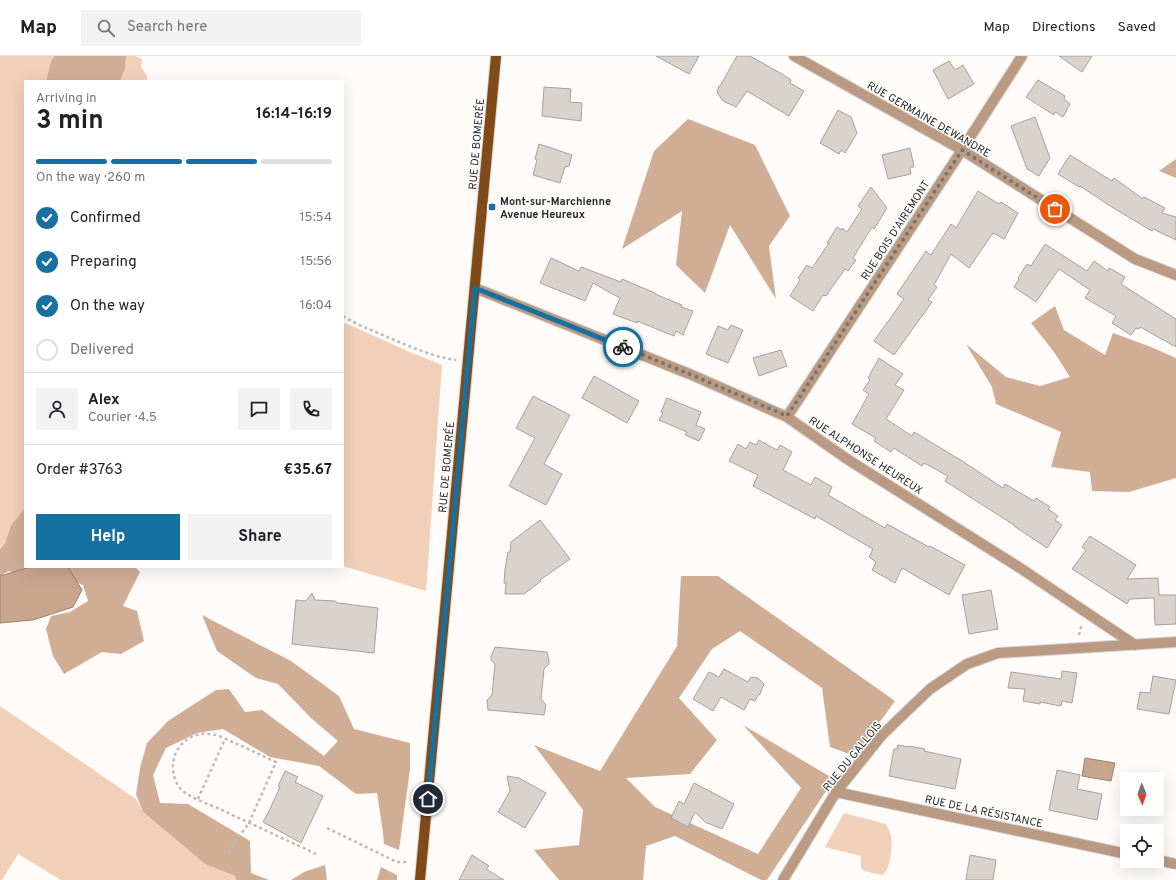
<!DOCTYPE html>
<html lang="en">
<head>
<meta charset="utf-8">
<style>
  :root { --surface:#fff; --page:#f2f2f2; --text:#202124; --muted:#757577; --line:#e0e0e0; --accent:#1771a0 }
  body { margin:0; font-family:Overpass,sans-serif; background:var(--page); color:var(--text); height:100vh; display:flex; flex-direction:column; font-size:15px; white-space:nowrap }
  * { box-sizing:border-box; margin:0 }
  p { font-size:13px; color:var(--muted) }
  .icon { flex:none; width:22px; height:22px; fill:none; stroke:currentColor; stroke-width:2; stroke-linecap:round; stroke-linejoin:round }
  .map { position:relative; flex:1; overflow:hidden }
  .side { position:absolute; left:24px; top:24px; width:320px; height:488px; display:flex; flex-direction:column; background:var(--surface); border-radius:0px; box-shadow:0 4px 16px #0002 }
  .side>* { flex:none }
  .needle { width:26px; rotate:178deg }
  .fabs { position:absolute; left:1120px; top:716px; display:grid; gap:8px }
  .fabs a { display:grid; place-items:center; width:44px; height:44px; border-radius:0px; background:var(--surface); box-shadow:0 4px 16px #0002; font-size:20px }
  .pin { position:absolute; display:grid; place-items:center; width:34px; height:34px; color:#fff; margin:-17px; border:2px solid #fff; border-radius:50%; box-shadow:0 1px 4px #0007 }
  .courier { position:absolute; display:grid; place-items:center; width:40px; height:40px; margin:-20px; border:3px solid #1771a0; border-radius:50%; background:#fff; color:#222; box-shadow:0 1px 5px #0007 }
  .headline em { font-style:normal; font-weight:700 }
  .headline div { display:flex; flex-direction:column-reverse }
  .headline { display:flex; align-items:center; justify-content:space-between; height:68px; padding:0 12px }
  h1 { font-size:26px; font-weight:700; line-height:30px }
  .bar { display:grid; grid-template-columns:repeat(4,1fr); gap:6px 4px; align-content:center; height:48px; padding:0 12px }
  .bar i { height:5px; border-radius:3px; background:var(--line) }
  .bar .active { background:var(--accent) }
  .bar p { grid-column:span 4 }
  .line { display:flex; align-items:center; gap:10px; padding:0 12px; border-top:1px solid var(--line) }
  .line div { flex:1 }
  .round { display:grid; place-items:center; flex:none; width:42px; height:42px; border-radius:0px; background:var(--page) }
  ol { padding:0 12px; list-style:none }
  li { display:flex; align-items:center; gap:12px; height:44px }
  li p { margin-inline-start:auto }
  li .icon { padding:4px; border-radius:50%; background:var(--accent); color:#fff; stroke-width:4 }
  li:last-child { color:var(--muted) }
  li i { width:22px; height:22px; border:2px solid var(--line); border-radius:50% }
  .button { display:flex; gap:8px; margin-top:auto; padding:8px 12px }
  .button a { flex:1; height:46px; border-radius:0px; background:var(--accent); color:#fff; font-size:16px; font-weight:700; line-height:46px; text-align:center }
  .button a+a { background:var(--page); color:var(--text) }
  header { display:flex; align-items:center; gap:24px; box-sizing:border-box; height:56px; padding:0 20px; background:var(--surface); border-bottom:1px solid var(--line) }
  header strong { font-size:19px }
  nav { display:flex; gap:22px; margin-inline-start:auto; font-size:14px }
  .search { width:280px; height:36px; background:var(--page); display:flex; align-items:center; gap:10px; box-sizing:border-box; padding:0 14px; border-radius:0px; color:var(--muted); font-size:15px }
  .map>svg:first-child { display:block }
  .green { fill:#f1d0b9 }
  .forest { fill:#d0ae96 }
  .water { fill:#c8a68e; stroke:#9a8170 }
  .building { fill:#d9d3ce; stroke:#a7a09c }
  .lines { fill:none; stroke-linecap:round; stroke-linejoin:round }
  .minor-casing { stroke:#d9d6d3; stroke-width:12 }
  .major-casing { stroke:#d9d6d3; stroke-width:12 }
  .path { stroke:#bdbab7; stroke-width:2.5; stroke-dasharray:3 3; stroke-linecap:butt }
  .minor { stroke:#ba9a83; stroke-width:10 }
  .major { stroke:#804a19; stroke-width:10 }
  .done { stroke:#767471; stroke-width:4; stroke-dasharray:0 7.2 }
  .route { stroke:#1771a0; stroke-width:5 }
  .poi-dot { fill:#1771a0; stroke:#fff; stroke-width:1.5 }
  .labels { text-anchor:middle; stroke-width:3; stroke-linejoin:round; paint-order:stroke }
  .street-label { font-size:11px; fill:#2d2b29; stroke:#fff }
  .poi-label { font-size:11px; font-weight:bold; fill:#2d2b29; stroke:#fff; text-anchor:start }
</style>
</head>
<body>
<header>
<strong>Map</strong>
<div class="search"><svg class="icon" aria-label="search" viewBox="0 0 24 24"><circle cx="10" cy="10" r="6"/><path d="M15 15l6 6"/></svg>Search here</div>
<nav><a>Map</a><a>Directions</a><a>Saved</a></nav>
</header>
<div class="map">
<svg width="1176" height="824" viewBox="0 0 1176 824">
  <rect width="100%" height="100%" fill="#fffbf8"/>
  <path class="green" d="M0 0H54L51 5 46 25H25V452L11 469 5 487 0 492Z
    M126 0H135L142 3 141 11 147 20V25H120L125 13Z
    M343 266 412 297 442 309 426 535 343 510Z
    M0 650 136 743 143 756 205 808 235 820 236 824H61L18 798 2 824H0Z
    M844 757 886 768C888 772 890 776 891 780 893 789 890 816 882 819L864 815 861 812V800L825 791Z"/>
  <path class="forest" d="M54 0H126L125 13 120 25H46L51 5Z
    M688 63 755 89 790 160 769 190 776 243 730 169 705 237 676 209 682 155 622 193 654 95Z
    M1176 103V122L1159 115Z
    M1055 250 1064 274 1105 299 1113 277 1151 291 1176 302V422L1129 436 1092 435 1090 416 1051 411 1061 376 996 348 992 331 966 288 1006 321 1040 330 1070 321 1054 296 1031 267Z
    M25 452V511H45L19 518 9 515 0 520V493L5 487 11 469Z
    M68 511H135L140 516 123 550 137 555 144 585 121 598 102 596 64 618 53 600 46 573 51 560 70 556 88 545 83 529 78 527 69 520Z
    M681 520H718L895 645 855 700 830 691 822 632 740 575 712 593 679 642 717 684 690 718 626 722 655 751 758 798 801 732 743 669 834 723 767 824H761L675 780 646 790 643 824H559L534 794 579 789 583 754 534 689 600 715 677 590Z
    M202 559 291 605 339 640 354 673 410 687V713L399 794 384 788 383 776 377 737 356 738 319 710 270 701 223 673 197 677 166 692 153 719 160 747 188 748 250 785 251 817 269 824H236L235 820 205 808 143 756 136 738 140 712 147 687 168 665 216 634 229 633 245 656 262 654 324 700 338 685 312 663 278 628 256 622 217 595Z
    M325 809 327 824H291L304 816Z
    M381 811 397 819V824H377Z"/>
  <path class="water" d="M30 511H68L82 534 73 551 33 564 0 567V520Z
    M1085 702 1115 707 1111 725 1082 720Z"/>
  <path class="building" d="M656 0H699L689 18Z
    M737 0H750L782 18 791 24 790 27 804 35 789 60 747 35 736 51 723 45 717 36 719 30H720Z
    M1059 0H1092L1082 16Z
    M949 5 955 14 963 9 974 28 948 43 933 14Z
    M1038 24 1065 40 1064 43 1070 48 1063 61 1055 56 1054 59 1026 41Z
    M544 31 571 33 570 46 582 47 581 65 542 60Z
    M838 54 851 61 857 77 845 97 841 94 839 98 820 87Z
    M1035 61 1050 102 1039 120 1027 113 1011 70Z
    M539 88 572 99 569 110 565 111 560 127 533 119 537 104 535 103Z
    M910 92 914 111H910L911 118 888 123 882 99Z
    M1070 99 1112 125 1114 122 1143 143 1144 141 1165 152 1162 157 1176 161V184L1153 173 1152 175 1115 153 1080 130 1079 131 1058 118Z
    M871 131 887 152 874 173 872 171 853 202 856 204 848 215 845 213 826 240 823 239 813 255 790 240 800 224 798 222 807 209 812 212 829 187H827L837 171 841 174 842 172 847 176 862 153 858 150Z
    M978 135 999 148 1001 146 1018 157 1004 183 993 177 969 212 951 198 934 229 937 231 928 244 932 246 894 299 874 285 904 243 897 238 926 195 931 199 951 168 956 172Z
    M1045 188 1087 215 1094 205 1108 215 1109 212 1125 221 1121 228 1176 263V291L1140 271 1139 273 1136 272 1131 279 1112 267 1116 260 1085 242 1090 234 1059 213 1036 246 1014 231 1019 223 1018 222 1027 208 1031 210Z
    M551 202 579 215 581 211 621 226 622 223 655 237V238L682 249 681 251 693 255 683 279 676 275 674 280 637 265V267L613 258 620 242 593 227 585 245 540 227Z
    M731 269 743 274 728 307 706 298 718 270 728 274Z
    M781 294 787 310 759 320 753 302Z
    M879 302 903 318 895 329 904 334 886 363 912 380 914 376 959 403 1003 432 1005 428 1034 445 1036 442 1050 451 1048 453 1058 460 1055 464 1062 469 1047 492 1014 470V469L945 425 948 420 924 407 922 410 894 392 891 396 874 385 876 382 852 368 869 338 863 334 870 324 868 322Z
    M594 320 639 345 627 367 582 342Z
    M533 340 570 359 544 408 562 418 546 449 509 430 535 382 516 372Z
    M667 342 701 356 696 369 705 373 699 385 685 379 687 376 659 364 663 357 661 356Z
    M759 384 777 394 780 389 792 396 783 414 811 429 815 421 832 431 828 439 885 472 887 468 929 491 930 490 965 509 949 539 902 512 895 527 872 514 876 506 869 501 873 493 816 460 815 463 753 430 758 419 729 405 738 388 746 393 750 386 756 389Z
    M540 464 570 503 540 524 541 525 524 538H505L506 527H504L505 513 508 496H510L511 486Z
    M1090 480 1136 509 1127 523 1158 522 1159 539H1176V568L1155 569 1154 542 1130 543 1127 548 1072 513 1086 494 1082 491Z
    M991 534 998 573 969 578 962 539Z
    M312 537 315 544 335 545 338 547 378 552 374 597 292 588 296 544 306 545Z
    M495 591 547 596 549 605V608L544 613 541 643 546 649 544 659 488 654 487 644 492 639 495 608 491 604V601Z
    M724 613 748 626 751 621 758 622 764 628 760 638 757 641 755 645 750 643 744 654 721 641 713 655 693 643 709 616 719 621Z
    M1062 615 1077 617 1072 647 1062 645 1061 650 1040 646V648L1023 645 1025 633 1008 632 1011 616 1061 623Z
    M1153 620 1176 624 1169 658 1137 653 1140 636 1150 637Z
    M898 689 908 691 909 690 925 693 924 695 961 703 955 733 889 720 894 693H897Z
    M1057 714 1080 719 1077 733 1102 738 1097 764 1049 754Z
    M285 715 298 721 295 726 323 740 301 787 263 766 270 753 280 731 278 730Z
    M507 720 519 722 546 737 525 772 498 756 510 735Z
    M694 727 734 748 722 773 710 768 706 767 695 756 688 771 671 762 679 745 684 748Z
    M472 799 489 810 486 813 504 824H459Z
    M970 799 996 804 993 824H966Z"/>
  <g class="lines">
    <defs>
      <path id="minor" d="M794 0 962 94 1135 203 1176 219
        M475 232 692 319 787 361 847 403 1017 510 1135 589
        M787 361 962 94 1022 0
        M836 736 1127 798
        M1157 804 1176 808
        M783 824 836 736 882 679 930 633 967 608 998 597 1176 586"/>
      <path id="major" d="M420 824 496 0"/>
    </defs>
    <use href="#minor" class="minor-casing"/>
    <use href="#major" class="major-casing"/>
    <path class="path" d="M343 260C359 270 377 276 394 284 414 292 434 301 456 304
      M1079 579 1082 568
      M198 743 225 683
      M327 772 397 806H409
      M228 796 249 767 276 706C262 700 249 693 235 687 227 684 218 678 209 678 195 676 180 685 175 699 171 709 173 722 179 731 188 742 209 748 222 754 253 769 285 783 316 798"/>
    <use href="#minor" class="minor"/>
    <use href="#major" class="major"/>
  </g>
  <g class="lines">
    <path class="done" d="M623 291 692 319 787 360 962 94 1055 153"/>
    <path class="route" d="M428 743 475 232 623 291"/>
  </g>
  <rect class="poi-dot" x="488" y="147" width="8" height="8" rx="2"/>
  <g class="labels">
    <g class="street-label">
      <text transform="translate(929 63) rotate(30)" y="4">RUE GERMAINE DEWANDRE</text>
      <text transform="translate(476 88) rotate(-85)" y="4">RUE DE BOMERÉE</text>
      <text transform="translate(895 174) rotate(-57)" y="4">RUE BOIS D'AIREMONT</text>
      <text transform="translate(866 399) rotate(33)" y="4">RUE ALPHONSE HEUREUX</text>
      <text transform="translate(446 411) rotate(-85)" y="4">RUE DE BOMERÉE</text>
      <text transform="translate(852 700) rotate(-51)" y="4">RUE DU GALLOIS</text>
      <text transform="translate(984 755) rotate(12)" y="4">RUE DE LA RÉSISTANCE</text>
    </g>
    <g class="poi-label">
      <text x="500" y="149">Mont-sur-Marchienne<tspan x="500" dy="13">Avenue Heureux</tspan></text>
    </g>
  </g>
</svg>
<div class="fabs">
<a><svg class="needle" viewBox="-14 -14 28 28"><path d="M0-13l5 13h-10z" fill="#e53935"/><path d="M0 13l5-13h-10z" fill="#757577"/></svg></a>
<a><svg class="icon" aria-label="locate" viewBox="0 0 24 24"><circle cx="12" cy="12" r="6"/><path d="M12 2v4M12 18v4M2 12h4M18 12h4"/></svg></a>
</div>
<div class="pin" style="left:1055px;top:153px;background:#ea580c"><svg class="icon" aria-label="bag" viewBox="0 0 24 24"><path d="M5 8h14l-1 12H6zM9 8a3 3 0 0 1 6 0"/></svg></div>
<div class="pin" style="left:428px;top:743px;background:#1f2937"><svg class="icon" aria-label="home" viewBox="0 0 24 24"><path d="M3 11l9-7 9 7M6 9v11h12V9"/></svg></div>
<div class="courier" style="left:623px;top:291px"><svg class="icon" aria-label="bike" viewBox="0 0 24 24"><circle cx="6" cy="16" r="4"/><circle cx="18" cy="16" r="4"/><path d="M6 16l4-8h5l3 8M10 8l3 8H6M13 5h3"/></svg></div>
<section class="side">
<div class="headline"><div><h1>3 min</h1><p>Arriving in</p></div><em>16:14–16:19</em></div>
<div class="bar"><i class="active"></i><i class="active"></i><i class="active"></i><i></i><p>On the way · 260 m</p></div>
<ol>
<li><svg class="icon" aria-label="check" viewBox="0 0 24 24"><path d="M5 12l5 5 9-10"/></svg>Confirmed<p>15:54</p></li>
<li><svg class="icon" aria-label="check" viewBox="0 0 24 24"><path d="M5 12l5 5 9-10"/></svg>Preparing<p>15:56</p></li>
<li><svg class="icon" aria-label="check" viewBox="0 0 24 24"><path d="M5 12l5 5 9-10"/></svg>On the way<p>16:04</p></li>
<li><i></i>Delivered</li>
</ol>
<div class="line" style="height:72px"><a class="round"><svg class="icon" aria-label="person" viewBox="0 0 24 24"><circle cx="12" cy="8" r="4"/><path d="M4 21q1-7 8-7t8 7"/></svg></a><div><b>Alex</b><p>Courier · 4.5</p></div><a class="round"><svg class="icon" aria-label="chat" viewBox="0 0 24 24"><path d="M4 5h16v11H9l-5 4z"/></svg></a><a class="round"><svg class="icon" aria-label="phone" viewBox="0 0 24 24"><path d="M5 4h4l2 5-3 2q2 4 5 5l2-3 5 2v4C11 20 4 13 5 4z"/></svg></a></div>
<div class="line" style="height:52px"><div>Order #3763</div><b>€35.67</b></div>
<div class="button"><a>Help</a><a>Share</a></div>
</section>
</div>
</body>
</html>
